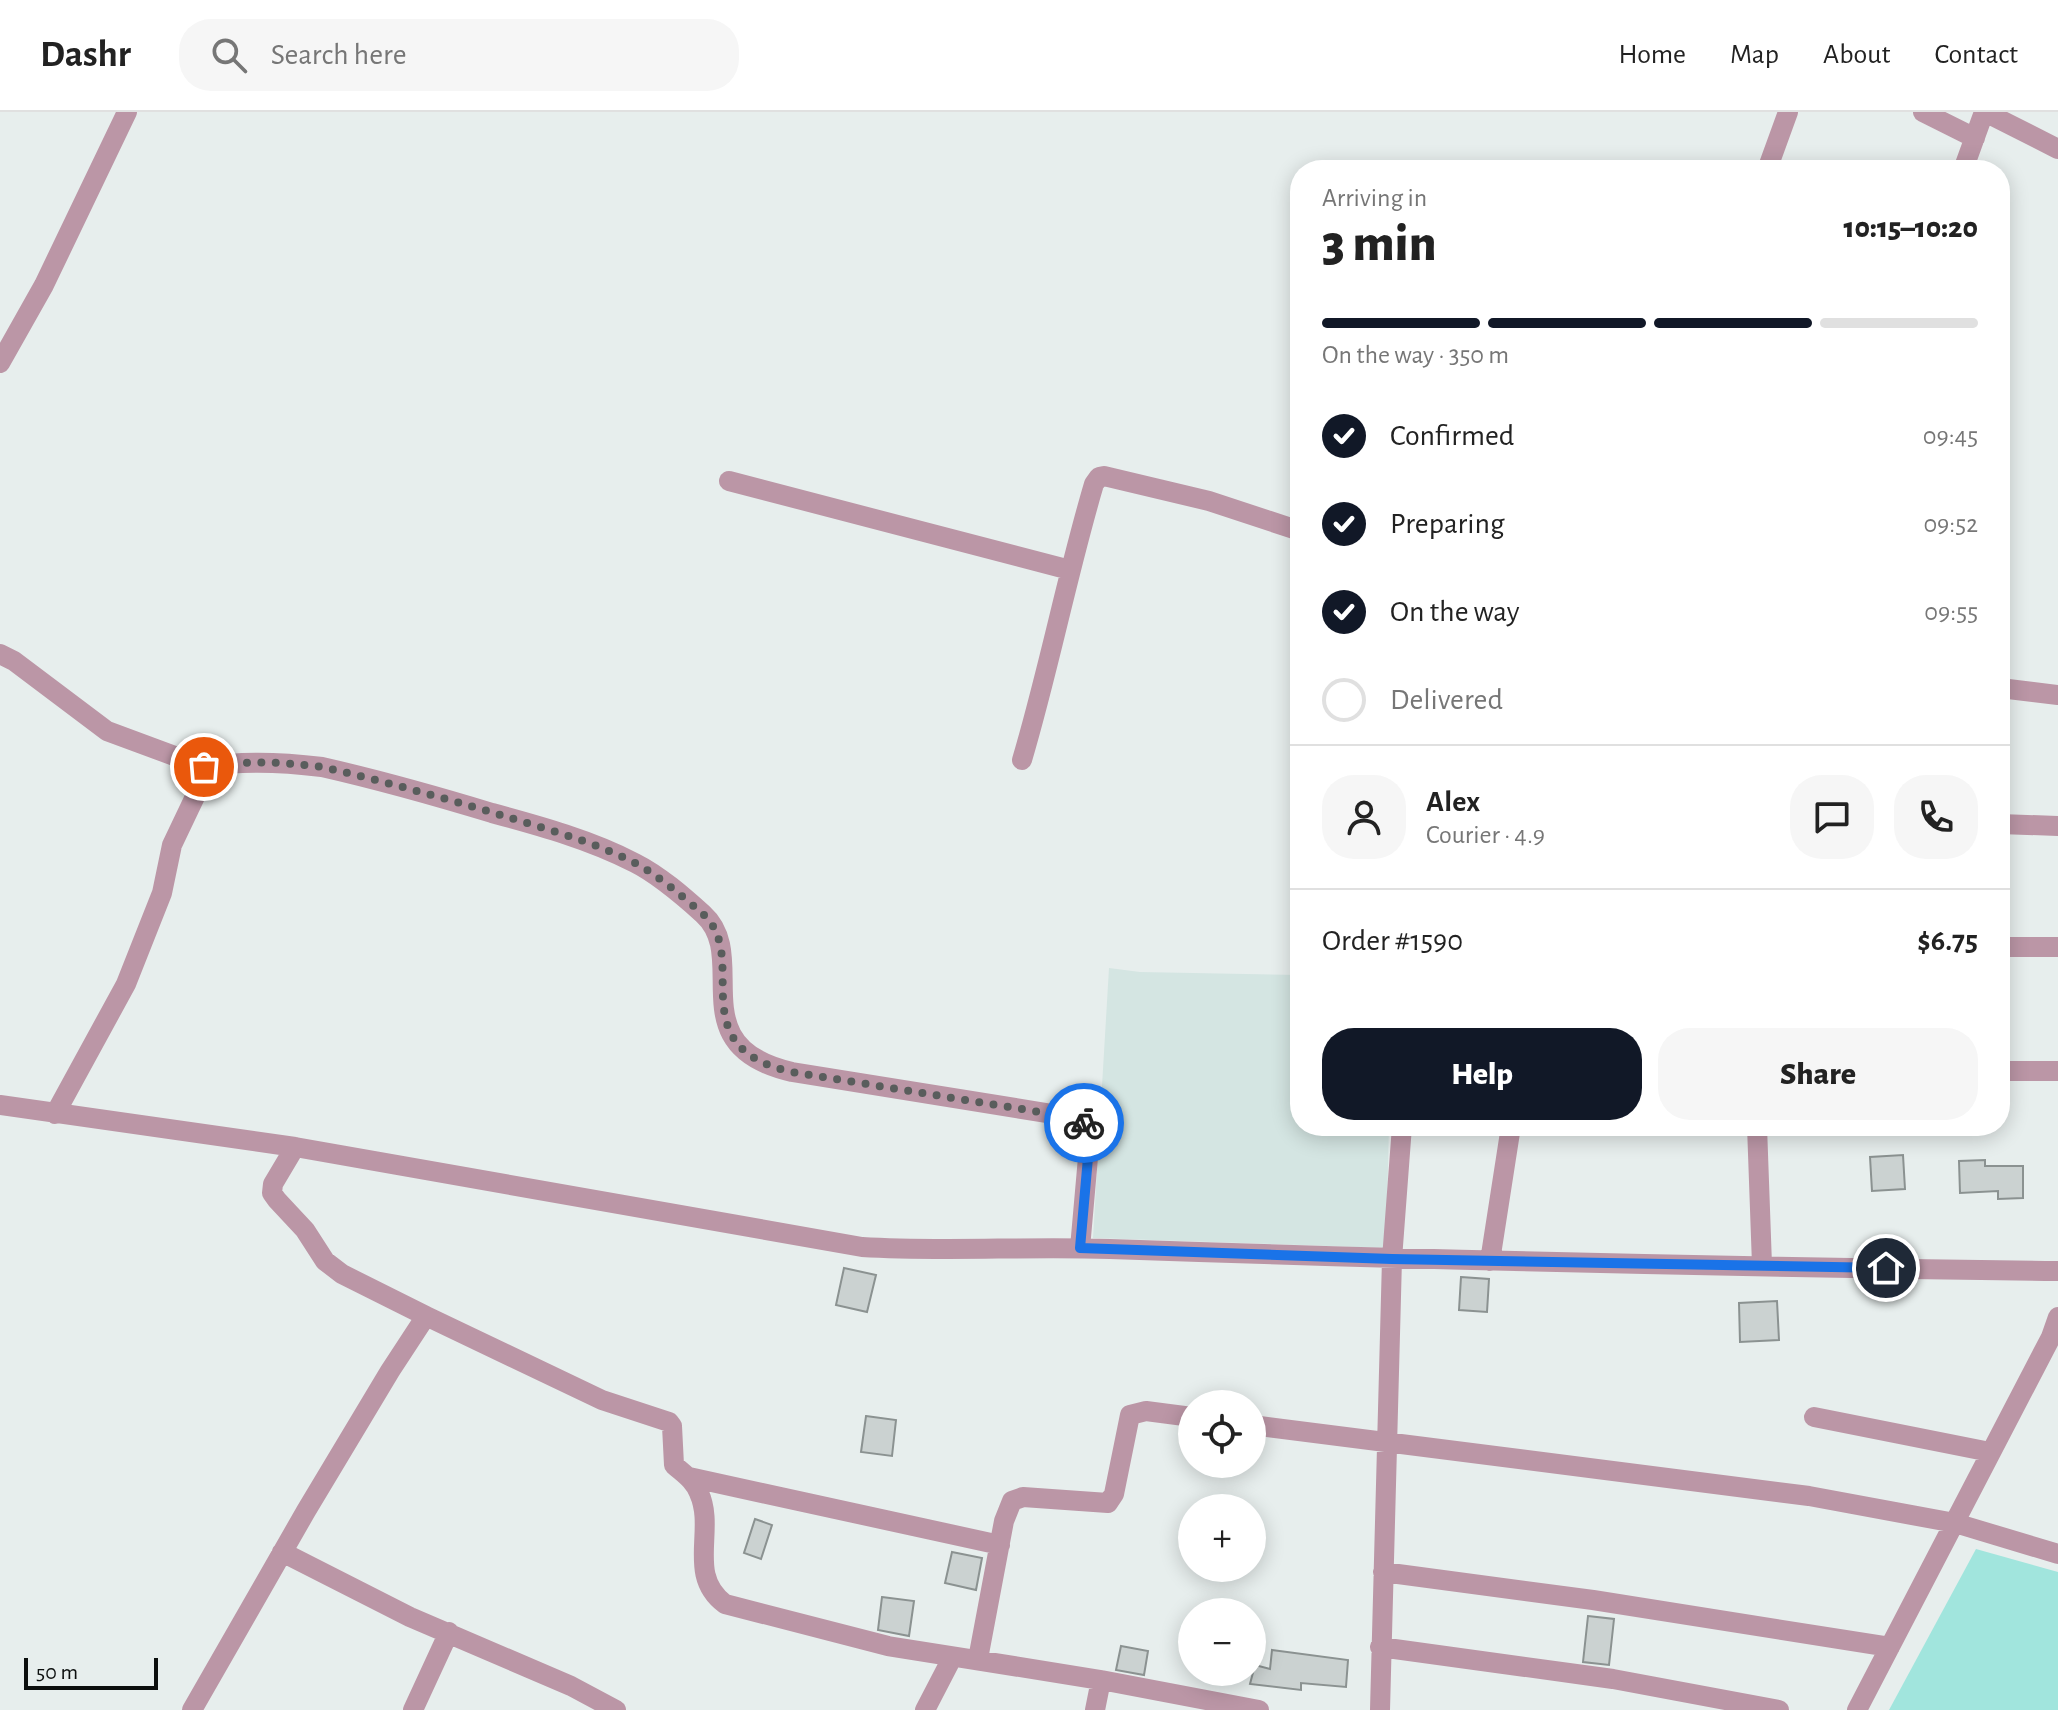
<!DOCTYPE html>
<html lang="en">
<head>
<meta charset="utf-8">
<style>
  :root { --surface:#fff; --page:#f6f6f6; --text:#222; --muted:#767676; --line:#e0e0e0; --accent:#111827 }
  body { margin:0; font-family:"Alegreya Sans",sans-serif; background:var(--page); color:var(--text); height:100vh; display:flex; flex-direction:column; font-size:30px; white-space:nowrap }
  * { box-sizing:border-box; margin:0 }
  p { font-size:26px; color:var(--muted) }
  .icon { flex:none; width:44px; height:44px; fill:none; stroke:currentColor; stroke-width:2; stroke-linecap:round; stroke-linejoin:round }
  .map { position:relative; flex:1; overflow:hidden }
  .panel { position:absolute; left:1290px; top:48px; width:720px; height:976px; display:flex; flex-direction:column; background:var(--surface); border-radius:32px; box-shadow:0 4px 20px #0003 }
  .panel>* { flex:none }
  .fabs { position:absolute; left:1178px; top:1278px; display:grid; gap:16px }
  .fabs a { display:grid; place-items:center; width:88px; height:88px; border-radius:50%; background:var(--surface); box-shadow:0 4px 20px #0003; font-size:40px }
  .scale { position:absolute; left:24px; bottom:20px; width:134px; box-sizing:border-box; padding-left:8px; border:4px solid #0c0f0e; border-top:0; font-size:22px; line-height:28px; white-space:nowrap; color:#0c0f0e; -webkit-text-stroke:6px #e7eeed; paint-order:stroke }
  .pin { position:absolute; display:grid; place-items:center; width:68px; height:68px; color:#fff; margin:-34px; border:4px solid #fff; border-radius:50%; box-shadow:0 2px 8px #0007 }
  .courier { position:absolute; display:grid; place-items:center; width:80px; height:80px; margin:-40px; border:6px solid #1a73e8; border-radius:50%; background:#fff; color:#222; box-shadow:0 2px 10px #0007 }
  .overview em { font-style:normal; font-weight:800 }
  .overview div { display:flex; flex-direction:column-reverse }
  .overview { display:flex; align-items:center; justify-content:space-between; height:136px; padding:0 32px }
  h1 { font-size:52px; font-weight:800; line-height:60px }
  .bar { display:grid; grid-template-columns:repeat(4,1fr); gap:12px 8px; align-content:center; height:96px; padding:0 32px }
  .bar i { height:10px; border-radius:6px; background:var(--line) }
  .bar .active { background:var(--accent) }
  .bar p { grid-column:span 4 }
  .line { display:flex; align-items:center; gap:20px; padding:0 32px; border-top:2px solid var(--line) }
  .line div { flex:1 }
  .round { display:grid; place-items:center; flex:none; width:84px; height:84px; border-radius:32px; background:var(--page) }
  ol { padding:0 32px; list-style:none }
  li { display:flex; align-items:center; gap:24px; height:88px }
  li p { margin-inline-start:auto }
  li .icon { padding:8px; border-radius:50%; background:var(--accent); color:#fff; stroke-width:4 }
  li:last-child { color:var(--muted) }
  li i { width:44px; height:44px; border:4px solid var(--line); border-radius:50% }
  .action { display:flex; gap:16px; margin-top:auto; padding:16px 32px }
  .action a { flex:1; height:92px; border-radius:32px; background:var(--accent); color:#fff; font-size:32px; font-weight:800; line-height:92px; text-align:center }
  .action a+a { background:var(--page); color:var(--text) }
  header { display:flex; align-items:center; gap:48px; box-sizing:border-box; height:112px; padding:0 40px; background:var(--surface); border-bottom:2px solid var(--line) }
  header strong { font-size:38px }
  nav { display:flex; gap:44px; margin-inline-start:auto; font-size:28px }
  .search { width:560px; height:72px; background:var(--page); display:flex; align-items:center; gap:20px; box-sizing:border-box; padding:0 28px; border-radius:32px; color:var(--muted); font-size:30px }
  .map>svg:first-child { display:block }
  .built { fill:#d4e5e2 }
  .green { fill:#a1e5dd }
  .building { fill:#cbd2d1; stroke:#8b9291; stroke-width:2 }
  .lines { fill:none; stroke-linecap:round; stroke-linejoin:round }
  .minor { stroke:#bb96a6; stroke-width:20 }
  .done { stroke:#595d5c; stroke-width:8; stroke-dasharray:0 14.4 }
  .route { stroke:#1a73e8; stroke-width:10 }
</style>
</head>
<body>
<header>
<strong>Dashr</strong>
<div class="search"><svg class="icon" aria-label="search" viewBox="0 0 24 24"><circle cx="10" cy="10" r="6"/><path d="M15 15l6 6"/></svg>Search here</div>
<nav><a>Home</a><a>Map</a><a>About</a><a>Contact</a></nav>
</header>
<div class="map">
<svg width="2058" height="1598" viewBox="0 0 2058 1598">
  <rect width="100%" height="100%" fill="#e7eeed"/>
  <path class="built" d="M1109 856 1140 860 1300 863V1014H1389L1386 1136 1093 1126Z"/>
  <path class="green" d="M1976 1437 2058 1460V1598H1889Z"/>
  <path class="building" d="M1903 1043 1905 1077 1872 1079 1870 1045Z
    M1985 1048V1054H2023V1086L1998 1087V1079L1960 1081 1959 1049Z
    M844 1156 876 1163 867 1200 836 1193Z
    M1461 1165 1489 1167 1487 1200 1459 1198Z
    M1777 1189 1779 1228 1740 1230 1739 1191Z
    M866 1304 896 1308 892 1344 861 1340Z
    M755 1407 772 1413 761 1447 744 1441Z
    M952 1440 982 1446 976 1478 945 1471Z
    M882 1485 914 1489 909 1524 878 1518Z
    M1588 1504 1614 1507 1609 1553 1583 1550Z
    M1121 1534 1148 1539 1144 1563 1116 1558Z
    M1272 1538 1348 1548 1346 1575 1301 1571V1578L1250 1572 1255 1553 1270 1557Z"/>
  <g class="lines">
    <path class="minor" d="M1923 0 1975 26
      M1985 0 2058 37
      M1767 58 1788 0
      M1963 58 1984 0
      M0 251 44 173 127 0
      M729 369 1070 458
      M0 542 14 549 107 619 204 655 202 670 172 733 162 781 126 872 55 1002
      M2000 576 2058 583
      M1022 648C1049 557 1067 463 1094 372L1099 365 1104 364 1209 389 1300 419
      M204 655C243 648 282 650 322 655 379 668 436 684 492 701 540 714 591 728 635 751 659 763 683 784 703 802 752 846 678 934 792 960L1077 1006 1088 1015 1090 1023 1080 1136
      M2000 712 2058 714
      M2000 835H2058
      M2000 959H2058
      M0 993 295 1035 862 1135C944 1140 1027 1134 1110 1137 1426 1148 1742 1155 2058 1159
      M1757 1014 1762 1153
      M295 1035 273 1072 272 1081 277 1088 305 1118 325 1149 342 1162 426 1204
      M1490 1149 1511 1014
      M1814 1305 1990 1340
      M1252 1313 1809 1384 1955 1411 2058 1442
      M689 1365 1000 1433
      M282 1440 410 1505 571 1574 616 1598
      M1383 1460 1593 1488 1890 1535
      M1380 1535 1613 1567 1779 1598
      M978 1547 1004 1409 1012 1389 1023 1385 1108 1391 1114 1382 1130 1303 1146 1299 1192 1305
      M192 1598 306 1399 390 1259 426 1204 602 1288 669 1310 672 1314 674 1353C684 1362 694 1368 699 1381 716 1418 686 1463 725 1492L888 1534 1101 1568 1259 1598
      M413 1598 449 1520
      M925 1598 952 1546
      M1095 1598 1101 1568
      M1380 1598 1392 1147 1402 1014
      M1857 1598 2051 1225 2058 1205"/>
  </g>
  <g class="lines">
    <path class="done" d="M204 655C244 648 282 650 322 655 383 669 444 686 504 704 547 717 594 730 635 751 658 763 683 785 703 802 752 846 678 935 792 960L1077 1006 1084 1011"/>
    <path class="route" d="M1084 1011 1090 1023 1080 1136 1392 1147 1886 1156"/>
  </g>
</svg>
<div class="fabs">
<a><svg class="icon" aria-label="locate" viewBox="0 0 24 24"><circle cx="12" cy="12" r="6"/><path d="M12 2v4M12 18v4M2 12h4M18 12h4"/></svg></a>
<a>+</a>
<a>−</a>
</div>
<div class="scale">50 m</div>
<div class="pin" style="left:204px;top:655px;background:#ea580c"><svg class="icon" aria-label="bag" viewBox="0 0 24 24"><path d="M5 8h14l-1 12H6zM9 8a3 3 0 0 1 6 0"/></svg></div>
<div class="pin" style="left:1886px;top:1156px;background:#1f2937"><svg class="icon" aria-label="home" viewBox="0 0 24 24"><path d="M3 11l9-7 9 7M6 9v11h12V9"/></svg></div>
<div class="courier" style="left:1084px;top:1011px"><svg class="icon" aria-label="bike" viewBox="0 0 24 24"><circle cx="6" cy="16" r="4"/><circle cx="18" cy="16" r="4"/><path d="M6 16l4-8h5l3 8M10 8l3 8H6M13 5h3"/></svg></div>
<section class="panel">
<div class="overview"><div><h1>3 min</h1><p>Arriving in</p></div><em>10:15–10:20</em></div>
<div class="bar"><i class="active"></i><i class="active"></i><i class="active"></i><i></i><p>On the way · 350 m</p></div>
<ol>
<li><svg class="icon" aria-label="check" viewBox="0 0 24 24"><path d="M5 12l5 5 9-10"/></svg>Confirmed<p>09:45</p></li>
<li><svg class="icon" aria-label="check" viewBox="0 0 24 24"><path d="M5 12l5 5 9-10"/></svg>Preparing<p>09:52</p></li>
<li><svg class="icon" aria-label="check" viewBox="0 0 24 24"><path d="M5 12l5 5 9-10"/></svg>On the way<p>09:55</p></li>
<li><i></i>Delivered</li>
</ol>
<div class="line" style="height:144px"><a class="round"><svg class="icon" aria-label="person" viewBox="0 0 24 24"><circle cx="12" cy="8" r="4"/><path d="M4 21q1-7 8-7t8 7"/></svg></a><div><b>Alex</b><p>Courier · 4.9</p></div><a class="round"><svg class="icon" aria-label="chat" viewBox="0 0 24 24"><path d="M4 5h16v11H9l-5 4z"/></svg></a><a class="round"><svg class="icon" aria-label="phone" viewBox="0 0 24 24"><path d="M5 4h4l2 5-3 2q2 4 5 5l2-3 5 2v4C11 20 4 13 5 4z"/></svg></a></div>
<div class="line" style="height:104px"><div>Order #1590</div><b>$6.75</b></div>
<div class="action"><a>Help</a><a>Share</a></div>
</section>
</div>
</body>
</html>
